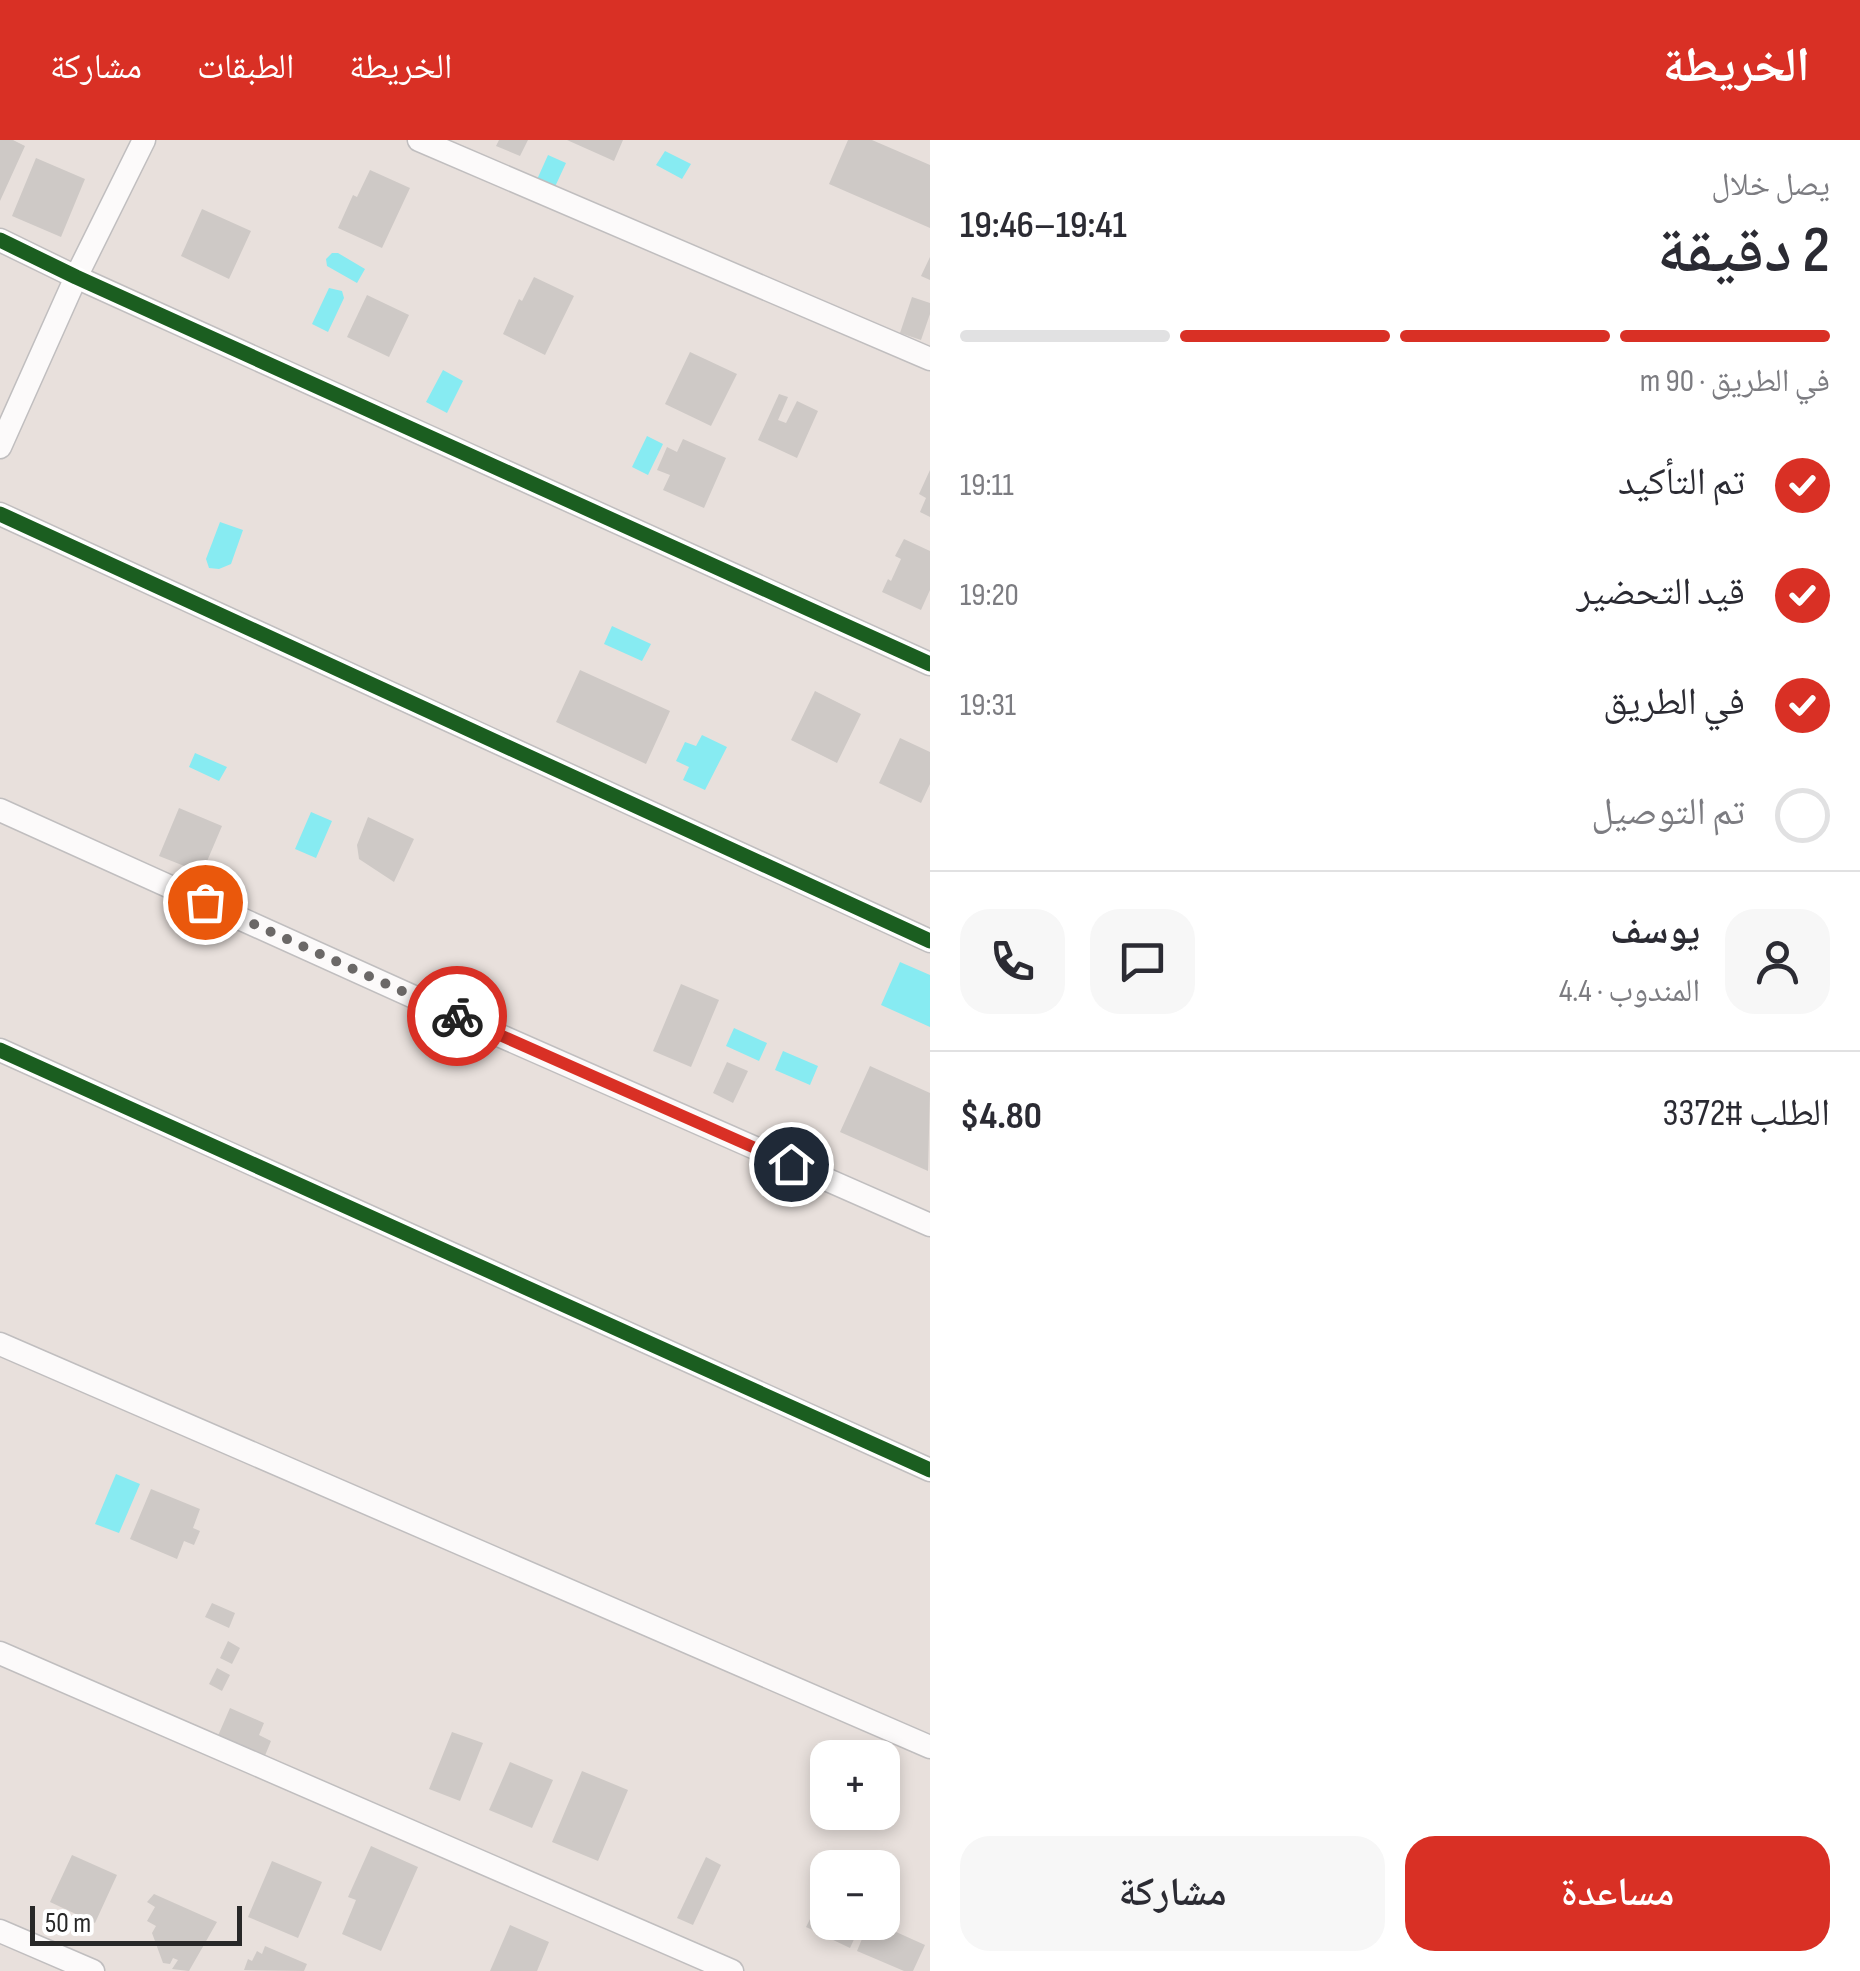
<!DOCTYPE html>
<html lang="ar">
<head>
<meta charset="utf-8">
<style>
  :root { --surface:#fff; --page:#f7f7f7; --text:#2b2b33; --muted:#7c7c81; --line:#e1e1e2; --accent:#d93025 }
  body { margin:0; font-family:"Sofia Sans Condensed","Noto Naskh Arabic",sans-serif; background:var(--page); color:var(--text); direction:rtl; height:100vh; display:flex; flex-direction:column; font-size:38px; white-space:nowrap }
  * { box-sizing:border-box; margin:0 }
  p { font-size:32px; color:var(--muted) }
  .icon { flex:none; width:55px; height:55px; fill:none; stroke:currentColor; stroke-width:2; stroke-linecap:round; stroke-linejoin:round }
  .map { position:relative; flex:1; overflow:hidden; direction:ltr }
  .drawer { display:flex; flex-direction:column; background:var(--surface); width:930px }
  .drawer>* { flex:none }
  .controls { position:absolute; left:810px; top:1600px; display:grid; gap:20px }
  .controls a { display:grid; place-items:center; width:90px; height:90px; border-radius:20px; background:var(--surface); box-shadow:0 5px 15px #0003; font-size:50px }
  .scale { position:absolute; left:30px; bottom:25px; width:212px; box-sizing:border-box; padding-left:10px; border:5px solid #282828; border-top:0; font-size:28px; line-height:35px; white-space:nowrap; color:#282828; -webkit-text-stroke:8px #fff; paint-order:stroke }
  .pin { position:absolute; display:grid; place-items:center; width:85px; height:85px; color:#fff; margin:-42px; border:5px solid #fff; border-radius:50%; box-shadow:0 2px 10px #0007 }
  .courier { position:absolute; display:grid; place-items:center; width:100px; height:100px; margin:-50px; border:8px solid #d93025; border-radius:50%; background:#fff; color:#222; box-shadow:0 2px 12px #0007 }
  .summary em { font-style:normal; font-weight:600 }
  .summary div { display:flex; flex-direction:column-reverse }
  .summary { display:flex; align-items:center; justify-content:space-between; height:170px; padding:0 30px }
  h1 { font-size:65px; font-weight:600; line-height:75px }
  .bar { display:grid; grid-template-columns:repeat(4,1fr); gap:15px 10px; align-content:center; height:120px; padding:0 30px }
  .bar i { height:12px; border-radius:8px; background:var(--line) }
  .bar .selected { background:var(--accent) }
  .bar p { grid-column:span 4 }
  .line { display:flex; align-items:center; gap:25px; padding:0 30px; border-top:2px solid var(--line) }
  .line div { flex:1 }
  .round { display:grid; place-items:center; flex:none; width:105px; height:105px; border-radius:30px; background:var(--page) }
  ol { padding:0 30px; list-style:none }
  li { display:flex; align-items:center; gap:30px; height:110px }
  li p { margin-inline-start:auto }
  li .icon { padding:10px; border-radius:50%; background:var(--accent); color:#fff; stroke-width:4 }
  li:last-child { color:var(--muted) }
  li i { width:55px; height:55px; border:5px solid var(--line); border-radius:50% }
  .button { display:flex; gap:20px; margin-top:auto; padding:20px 30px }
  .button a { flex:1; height:115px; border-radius:30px; background:var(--accent); color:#fff; font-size:40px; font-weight:600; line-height:115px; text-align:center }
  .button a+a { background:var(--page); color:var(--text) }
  header { display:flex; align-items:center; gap:60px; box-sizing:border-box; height:140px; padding:0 50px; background:var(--accent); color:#fff }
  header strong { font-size:48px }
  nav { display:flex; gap:55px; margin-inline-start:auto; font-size:35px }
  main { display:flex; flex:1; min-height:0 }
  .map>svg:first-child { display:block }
  .water { fill:#87ebf2 }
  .building { fill:#cec9c6 }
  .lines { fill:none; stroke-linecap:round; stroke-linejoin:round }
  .street-casing { stroke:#c0bebf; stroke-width:25 }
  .street { stroke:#fcfafa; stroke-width:22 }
  .cycleway-casing { stroke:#fff; stroke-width:21 }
  .cycleway { stroke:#1b5e20; stroke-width:15 }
  .done { stroke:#6b6867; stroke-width:10; stroke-dasharray:0 18 }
  .route { stroke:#d93025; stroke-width:12 }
</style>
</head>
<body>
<header>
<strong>الخريطة</strong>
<nav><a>الخريطة</a><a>الطبقات</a><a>مشاركة</a></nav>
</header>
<main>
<section class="drawer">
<div class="summary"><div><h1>2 دقيقة</h1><p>يصل خلال</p></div><em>19:41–19:46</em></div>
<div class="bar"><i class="selected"></i><i class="selected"></i><i class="selected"></i><i></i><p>في الطريق · 90 m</p></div>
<ol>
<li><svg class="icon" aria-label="check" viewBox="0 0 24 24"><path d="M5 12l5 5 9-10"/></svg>تم التأكيد<p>19:11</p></li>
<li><svg class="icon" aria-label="check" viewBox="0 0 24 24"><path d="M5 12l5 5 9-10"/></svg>قيد التحضير<p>19:20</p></li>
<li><svg class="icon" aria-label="check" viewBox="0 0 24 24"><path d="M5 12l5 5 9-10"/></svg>في الطريق<p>19:31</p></li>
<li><i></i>تم التوصيل</li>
</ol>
<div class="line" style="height:180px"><a class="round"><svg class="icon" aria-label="person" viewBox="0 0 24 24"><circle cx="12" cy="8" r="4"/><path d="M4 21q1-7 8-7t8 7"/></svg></a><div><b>يوسف</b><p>المندوب · 4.4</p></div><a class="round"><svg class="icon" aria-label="chat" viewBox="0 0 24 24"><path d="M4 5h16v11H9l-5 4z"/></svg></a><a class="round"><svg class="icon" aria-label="phone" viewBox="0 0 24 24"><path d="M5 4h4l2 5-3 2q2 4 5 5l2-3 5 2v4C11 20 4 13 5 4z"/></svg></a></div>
<div class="line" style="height:130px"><div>الطلب #3372</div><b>$4.80</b></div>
<div class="button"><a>مساعدة</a><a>مشاركة</a></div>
</section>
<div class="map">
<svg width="930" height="1831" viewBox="0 0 930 1831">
  <rect width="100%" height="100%" fill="#e8e0dc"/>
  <path class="water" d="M665 11 691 24 682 39 656 25Z
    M548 15 566 23 553 51 535 44Z
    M332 113H338L365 129 357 143 327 126 326 119Z
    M329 148 342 151 344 158 328 192 312 184Z
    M443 230 463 241 447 273 426 262Z
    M647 296 663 304 648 335 632 327Z
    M220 382 243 390 231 424 219 429 209 428 206 419Z
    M612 486 651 504 642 521 604 504Z
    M702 595 727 607 705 650 683 640 689 627 676 621 685 602 696 606Z
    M195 613 227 627 219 641 189 627Z
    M311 672 332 681 316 718 295 709Z
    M900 822 930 835V887L881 865Z
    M734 888 767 903 759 921 726 906Z
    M783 911 818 926 810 945 775 930Z
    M116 1334 140 1344 119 1393 95 1384Z"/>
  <path class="building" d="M0 0H13L25 6 0 61Z
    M499 0H528L520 16 496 6Z
    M567 0H623L614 21Z
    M848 0H872L930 25V88L829 44Z
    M36 18 85 39 61 97 12 76Z
    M370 30 410 48 382 108 338 88 353 55 357 57Z
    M202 69 251 91 229 139 181 116Z
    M930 117V140L921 136Z
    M534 137 574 156 545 215 503 194 519 159 522 161Z
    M367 155 409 175 389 217 347 197Z
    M912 157 930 163V174L921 200 900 193Z
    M690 212 737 234 711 286 665 264Z
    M779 254 788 257 778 280 786 283 797 261 818 271 797 318 758 300Z
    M683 299 726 318 704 368 663 350 670 335 657 330 667 307 677 312Z
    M930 330V377L920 372 926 358 919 354Z
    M904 399 930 411V450L921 470 882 452 888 439 891 441 901 419 895 416Z
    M580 530 670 571 646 624 556 582Z
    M815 551 861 574 837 623 791 600Z
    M900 598 930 612V644L921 663 879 643Z
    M179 668 222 686 202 733 159 716Z
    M368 677 414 699 394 742 359 719 357 705Z
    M681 844 719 860 691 927 653 911Z
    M727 922 748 931 733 963 713 953Z
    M870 926 930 953 928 1031 840 992Z
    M151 1349 200 1369 193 1388 200 1391 194 1405 184 1401 177 1419 130 1399Z
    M212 1463 235 1473 229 1488 205 1477Z
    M228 1501 240 1508 232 1524 220 1518Z
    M217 1528 230 1535 222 1551 209 1544Z
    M230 1568 264 1583 259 1595 271 1601 264 1618 217 1598Z
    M452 1592 483 1603 460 1661 429 1649Z
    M510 1622 553 1640 532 1688 489 1670Z
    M582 1631 628 1650 598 1721 552 1702Z
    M371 1706 418 1727 381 1811 342 1794 356 1760 348 1757Z
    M72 1715 117 1735 95 1783 50 1762Z
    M706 1717 721 1725 693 1785 677 1778Z
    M272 1721 322 1742 298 1798 248 1777Z
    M154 1754 217 1782 189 1831 172 1829 178 1820 173 1818 170 1824 163 1823 152 1793 156 1786 147 1781 155 1767 147 1762Z
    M822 1755 828 1757V1782H862L850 1808 806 1787Z
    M869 1782H874L925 1805 913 1831H904L857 1811Z
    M510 1785 549 1802 537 1831H490Z
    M265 1806 307 1824 304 1831 244 1830 248 1819 252 1821 257 1811 262 1814Z"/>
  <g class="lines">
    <defs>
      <path id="street" d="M419 0 930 219
        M0 100 76 137 930 524
        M0 307 76 137 144 0
        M0 374 930 801
        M0 670 478 886 930 1085
        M0 910 930 1330
        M0 1204 930 1607
        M0 1513 732 1831
        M0 1791 93 1831"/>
    </defs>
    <use href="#street" class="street-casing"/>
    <use href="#street" class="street"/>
    <defs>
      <path id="cycleway" d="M0 100 76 137 930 524
        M0 374 930 801
        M0 910 930 1330"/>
    </defs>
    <use href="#cycleway" class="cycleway-casing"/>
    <use href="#cycleway" class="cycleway"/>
  </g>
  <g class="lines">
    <path class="done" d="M205 762 457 876"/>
    <path class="route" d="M457 876 791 1024"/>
  </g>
</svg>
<div class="controls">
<a>+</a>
<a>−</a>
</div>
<div class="scale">50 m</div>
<div class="pin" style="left:205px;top:762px;background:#ea580c"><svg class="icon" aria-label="bag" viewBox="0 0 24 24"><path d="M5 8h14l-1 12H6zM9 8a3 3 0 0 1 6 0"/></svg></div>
<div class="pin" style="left:791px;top:1024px;background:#1f2937"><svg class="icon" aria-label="home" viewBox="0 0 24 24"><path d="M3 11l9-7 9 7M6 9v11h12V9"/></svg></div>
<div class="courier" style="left:457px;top:876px"><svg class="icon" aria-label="bike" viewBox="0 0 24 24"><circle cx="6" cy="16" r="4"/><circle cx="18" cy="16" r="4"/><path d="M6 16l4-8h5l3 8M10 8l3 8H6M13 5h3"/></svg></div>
</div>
</main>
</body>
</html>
